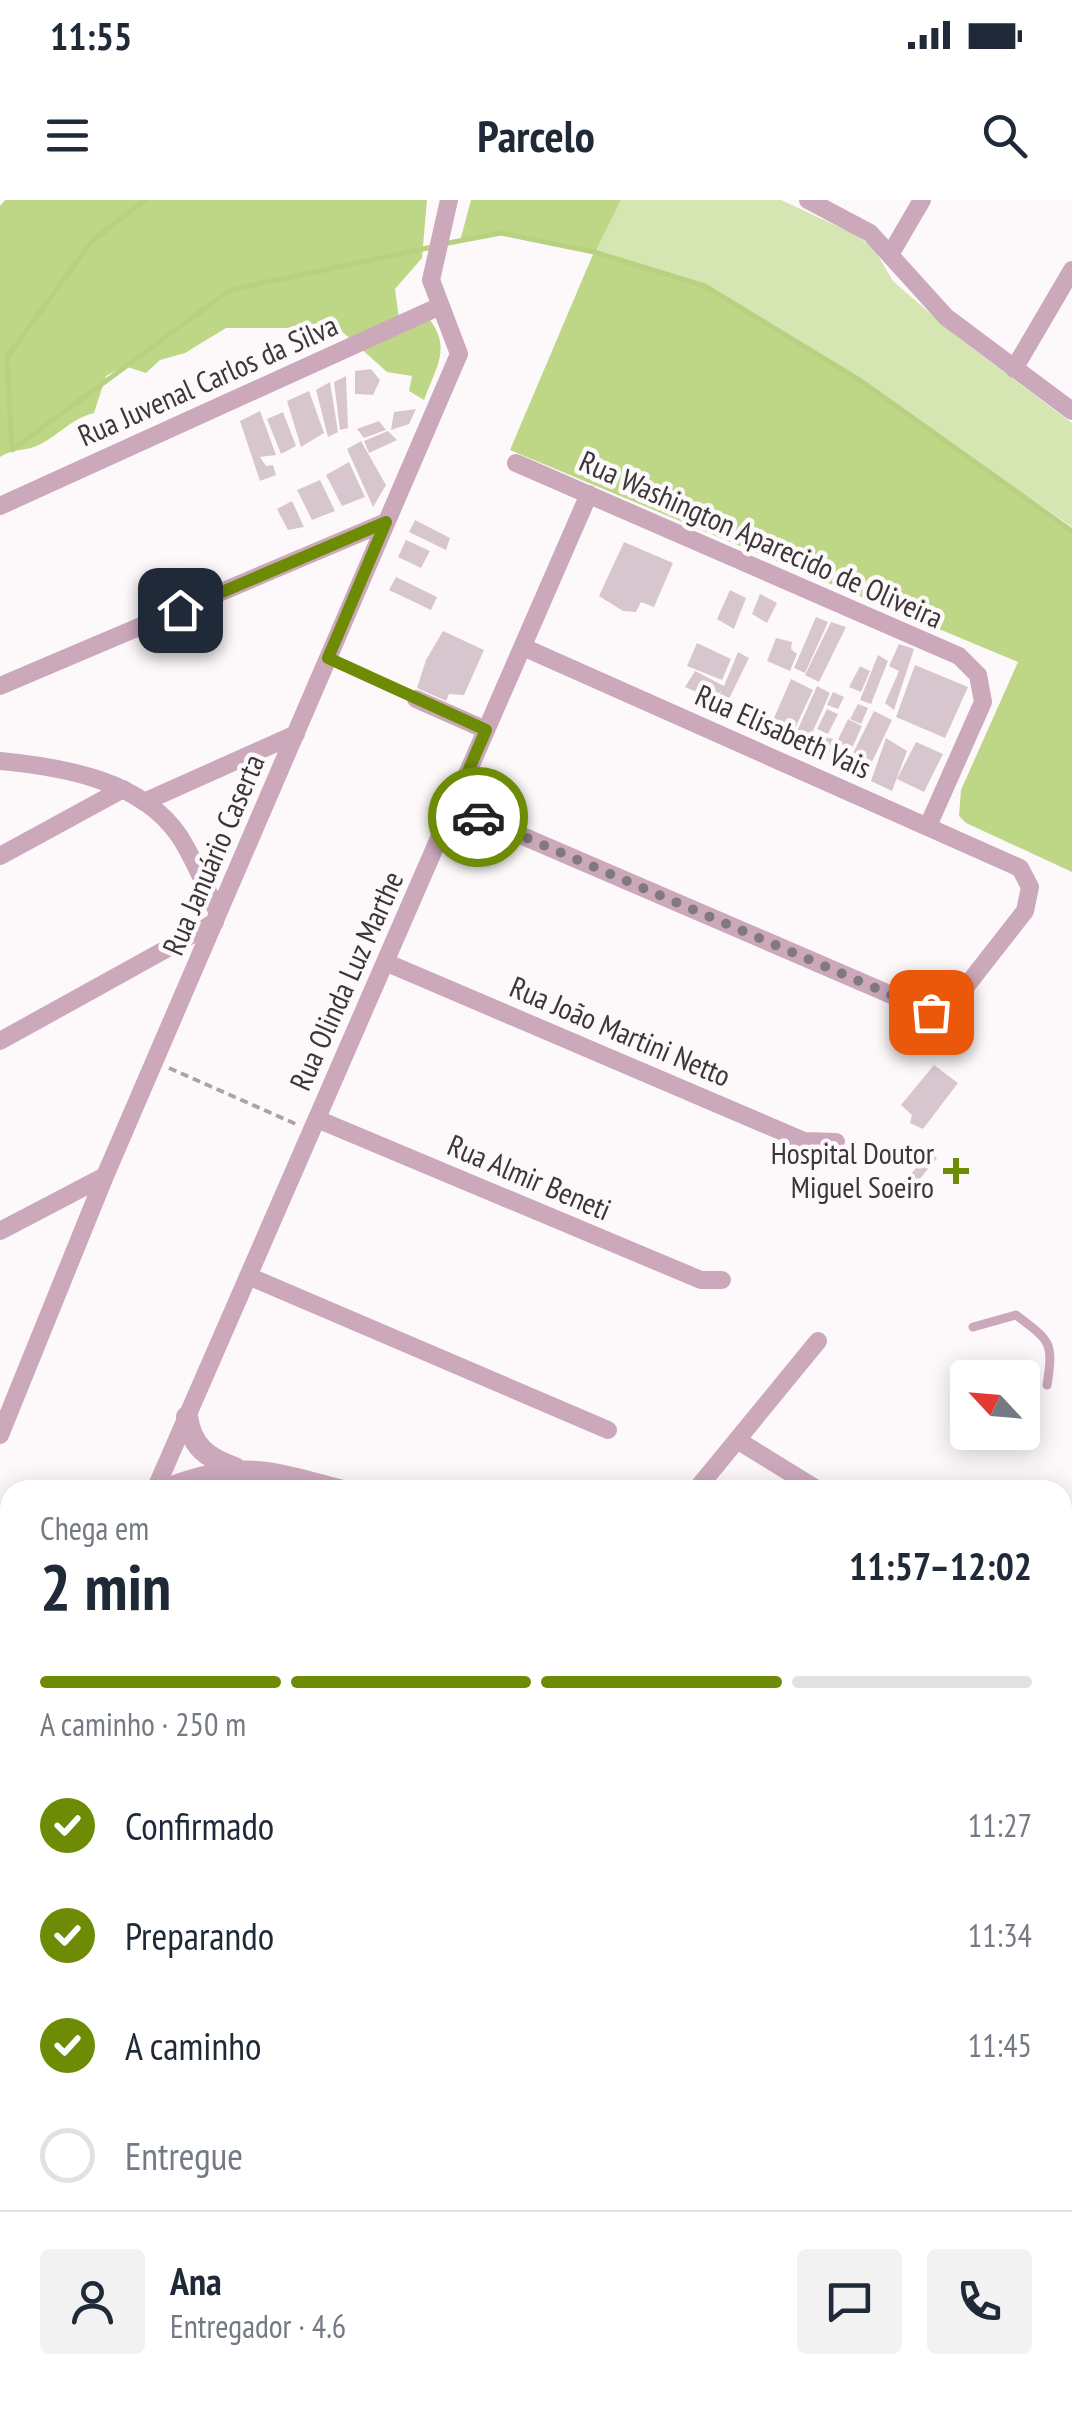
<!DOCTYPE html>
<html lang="pt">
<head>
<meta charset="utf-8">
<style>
  :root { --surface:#fff; --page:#f2f2f3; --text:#1f2937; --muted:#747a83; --line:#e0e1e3; --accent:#6e8b05 }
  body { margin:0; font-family:"PT Sans Narrow",sans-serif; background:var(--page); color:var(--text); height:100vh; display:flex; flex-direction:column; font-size:38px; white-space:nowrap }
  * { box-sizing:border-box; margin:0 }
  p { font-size:32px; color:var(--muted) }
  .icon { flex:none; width:55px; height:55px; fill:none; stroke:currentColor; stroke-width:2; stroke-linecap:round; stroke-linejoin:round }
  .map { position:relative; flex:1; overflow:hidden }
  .sheet { position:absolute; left:0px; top:1280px; width:1072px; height:930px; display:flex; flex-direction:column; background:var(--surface); border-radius:30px 30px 0 0; box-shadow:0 5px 25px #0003 }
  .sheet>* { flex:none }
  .needle { width:65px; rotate:296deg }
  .fabs { position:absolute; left:950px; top:1160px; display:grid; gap:20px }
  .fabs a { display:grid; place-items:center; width:90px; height:90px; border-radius:10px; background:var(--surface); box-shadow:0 5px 25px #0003; font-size:50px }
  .pin { position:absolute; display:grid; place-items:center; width:85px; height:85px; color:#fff; margin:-42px; border-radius:20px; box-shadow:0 5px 15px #0006 }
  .courier { position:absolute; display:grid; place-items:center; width:100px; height:100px; margin:-50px; border:8px solid #6e8b05; border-radius:50%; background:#fff; color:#222; box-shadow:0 2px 12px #0007 }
  .headline em { font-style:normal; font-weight:800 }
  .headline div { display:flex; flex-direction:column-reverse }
  .headline { display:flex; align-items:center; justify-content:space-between; height:170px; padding:0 40px }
  h1 { font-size:65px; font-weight:800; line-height:75px }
  .bar { display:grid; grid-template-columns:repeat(4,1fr); gap:15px 10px; align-content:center; height:120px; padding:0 40px }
  .bar i { height:12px; border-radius:8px; background:var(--line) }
  .bar .current { background:var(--accent) }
  .bar p { grid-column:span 4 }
  .line { display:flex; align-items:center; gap:25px; padding:0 40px; border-top:2px solid var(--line) }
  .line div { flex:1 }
  .round { display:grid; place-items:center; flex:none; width:105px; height:105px; border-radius:10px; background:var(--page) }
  ol { padding:0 40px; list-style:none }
  li { display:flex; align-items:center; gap:30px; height:110px }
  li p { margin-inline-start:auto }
  li .icon { padding:10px; border-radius:50%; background:var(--accent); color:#fff; stroke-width:4 }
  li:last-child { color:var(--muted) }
  li i { width:55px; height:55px; border:5px solid var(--line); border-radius:50% }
  .status { display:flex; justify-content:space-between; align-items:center; height:70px; padding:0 50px; background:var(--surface); direction:ltr }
  .status svg { height:28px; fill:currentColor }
  header { display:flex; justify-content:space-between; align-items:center; height:130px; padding:0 40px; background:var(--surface); font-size:45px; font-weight:800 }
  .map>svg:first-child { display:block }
  .green { fill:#d5e6b2 }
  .forest { fill:#bed786 }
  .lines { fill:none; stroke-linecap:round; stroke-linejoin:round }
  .stream { stroke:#b7d180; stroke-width:5 }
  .building { fill:#d8c6cf }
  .path { stroke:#aaa4a7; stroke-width:4; stroke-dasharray:8 5; stroke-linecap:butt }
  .service { stroke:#cca8bb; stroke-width:9 }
  .minor { stroke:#cca8bb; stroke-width:18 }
  .tertiary { stroke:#cca8bb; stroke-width:22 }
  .done { stroke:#807a7d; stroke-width:10; stroke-dasharray:0 18 }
  .route { stroke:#6e8b05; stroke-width:12 }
  .poi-dot { fill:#6e8b05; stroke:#fdf9fb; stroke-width:4 }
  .labels { text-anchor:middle; stroke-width:9; stroke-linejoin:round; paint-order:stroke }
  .street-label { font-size:30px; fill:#3d3639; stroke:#fdf9fb }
  .poi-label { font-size:30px; fill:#3d3639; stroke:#fdf9fb; text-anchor:end }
</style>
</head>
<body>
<div class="status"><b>11:55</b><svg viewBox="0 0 49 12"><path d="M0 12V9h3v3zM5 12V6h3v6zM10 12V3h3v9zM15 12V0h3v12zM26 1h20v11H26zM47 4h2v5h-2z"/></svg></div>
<header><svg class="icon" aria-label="menu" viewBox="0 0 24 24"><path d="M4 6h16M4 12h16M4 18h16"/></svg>Parcelo<svg class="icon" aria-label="search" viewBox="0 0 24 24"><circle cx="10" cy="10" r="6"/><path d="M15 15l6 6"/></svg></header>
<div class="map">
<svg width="1072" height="2210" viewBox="0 0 1072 2210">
  <rect width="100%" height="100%" fill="#fdf9fb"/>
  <path class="green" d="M621 0H781L852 33 873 47 893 81 956 136 1072 223V327L861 181 705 86 594 52Z
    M1072 1596V1842L1062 1819V1600Z"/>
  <path class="forest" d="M5 0H427L422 58 395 89 400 126 427 116C453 148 436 166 424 200L409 191 412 176 387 172 338 128H226L185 153 160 160 146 173 124 166 106 176 94 213C69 219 54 241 31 248 18 251 11 250 0 257V6Z
    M471 0H621L595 52 705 86 861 181 1072 331V672L966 623 959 616 961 590 1018 462 510 250 594 52 502 33 460 41Z"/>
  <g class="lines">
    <path class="stream" d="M443 44 501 33 594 52 705 86 861 181 1072 331
      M12 250 230 90 432 47
      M12 250 7 157 92 41 145 0"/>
  </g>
  <path class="building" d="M371 169 380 180 373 195 355 194V171Z
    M346 176 348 228 340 230 334 182Z
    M330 182 338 232 328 237 316 190Z
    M309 191 324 233 301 247 287 201Z
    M416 209 409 224 391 230 394 212Z
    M260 211 276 255 260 257 266 266 273 265 276 275 260 281 240 221Z
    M283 212 296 246 281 254 267 219Z
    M379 221 386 230 364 238 357 229Z
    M388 231 397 240 369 253 364 241Z
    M361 241 386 285 373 307 347 249Z
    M349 262 365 297 342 306 326 275Z
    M320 280 335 311 312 320 297 290Z
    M292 301 304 327 288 330 277 309Z
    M415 320 450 338 446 350 409 332Z
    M406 340 430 351 421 368 398 357Z
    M624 342 673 363 654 407 641 402 636 412 623 411 599 396Z
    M396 377 437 397 431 410 389 390Z
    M730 390 746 398 734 429 717 419Z
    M760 394 777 403 767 423 752 414Z
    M816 417 828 422 805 473 794 468Z
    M831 422 846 427 819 482 805 475Z
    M443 431 484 450 464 495 449 494 446 501 417 488 426 460Z
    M776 438 792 442 791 449 797 454 790 471 767 461Z
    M697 443 731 459 722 480 687 466Z
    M899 444 914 449 894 510 885 503 899 471 889 466Z
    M738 452 749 458 725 507 716 503 722 489 715 500 685 487 695 471 724 486Z
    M878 455 888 461 871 504 860 500Z
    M915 465 968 487 945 538 896 517Z
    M860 466 870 471 861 492 849 487Z
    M791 479 813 490 788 543 767 534Z
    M817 486 830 493 804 551 791 545Z
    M833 492 844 497 838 509 827 505Z
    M858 504 868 508 861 524 850 519Z
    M827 509 838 514 828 534 817 529Z
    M874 511 892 520 870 566 849 561Z
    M848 519 862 526 844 566 828 560Z
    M815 534 836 540 825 560 807 553Z
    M886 538 907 551 892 591 871 581Z
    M916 542 943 554 924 592 897 579Z
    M934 865 958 883 923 929 910 923 912 915 901 905Z
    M929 952 937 958 914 986 906 980Z
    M10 1598V1644L0 1650V1604Z
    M6 1811 10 1908 0 1915V1815Z
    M1063 2124 1072 2149V2210H898L918 2200H1062Z"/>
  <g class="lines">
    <path class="path" d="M169 868 298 925"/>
    <path class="service" d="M328 458 416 499
      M973 1127 1016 1115C1050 1141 1054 1141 1047 1185
      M1062 1319 1072 1321
      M0 1447 10 1443
      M0 1473 10 1485
      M0 1680 10 1695
      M0 1781 10 1774
      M0 1958 10 1951"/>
    <path class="minor" d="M808 0 870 33 946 117 1072 211
      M891 53 922 0
      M1014 169 1072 70
      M516 263 959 456 978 475 983 502 928 626
      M0 306 438 107
      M0 486 386 322
      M416 499 486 530
      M0 561C63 567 142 580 180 637 195 661 206 688 218 713
      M144 602 296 534
      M453 606 931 812H946L1025 711 1030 687 1020 668 523 447
      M0 656 123 589
      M385 762 804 941 836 942
      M0 841 215 722
      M317 919 701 1080H722
      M0 1031 105 976
      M248 1076 608 1230
      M0 1235 105 976 459 154 431 80 449 0
      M737 1240 818 1290
      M155 1290 589 294
      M696 1290 818 1141
      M1062 1482 1072 1496
      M1062 1581 1072 1576
      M1062 1948 1072 1944"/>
    <path class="tertiary" d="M187 1217C192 1247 207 1258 235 1268
      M164 1290C240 1261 263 1270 339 1290
      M0 1375 10 1370
      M1062 1885 1072 1909"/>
  </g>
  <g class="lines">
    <path class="done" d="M478 617 931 812"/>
    <path class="route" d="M180 410 386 322 328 458 486 530 453 606 478 617"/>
  </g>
  <path class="poi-dot" d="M951 956h10v10h10v10h-10v10h-10v-10h-10v-10h10z"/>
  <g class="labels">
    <g class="street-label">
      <text transform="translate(208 181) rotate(-24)" y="10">Rua Juvenal Carlos da Silva</text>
      <text transform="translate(761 340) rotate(24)" y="10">Rua Washington Aparecido de Oliveira</text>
      <text transform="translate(783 532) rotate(24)" y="10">Rua Elisabeth Vais</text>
      <text transform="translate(214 655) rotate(-67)" y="10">Rua Januário Caserta</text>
      <text transform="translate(347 781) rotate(-66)" y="10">Rua Olinda Luz Marthe</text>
      <text transform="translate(620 832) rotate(23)" y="10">Rua João Martini Netto</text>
      <text transform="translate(529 978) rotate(23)" y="10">Rua Almir Beneti</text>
    </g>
    <g class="poi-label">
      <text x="934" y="964">Hospital Doutor<tspan x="934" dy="34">Miguel Soeiro</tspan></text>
    </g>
  </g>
</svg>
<div class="fabs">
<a><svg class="needle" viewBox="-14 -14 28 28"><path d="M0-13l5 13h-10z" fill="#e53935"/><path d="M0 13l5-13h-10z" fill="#747a83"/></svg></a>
</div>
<div class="pin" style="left:931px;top:812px;background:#ea580c"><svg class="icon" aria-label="bag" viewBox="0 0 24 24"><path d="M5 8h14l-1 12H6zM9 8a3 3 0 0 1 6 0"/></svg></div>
<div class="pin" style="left:180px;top:410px;background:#1f2937"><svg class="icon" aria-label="home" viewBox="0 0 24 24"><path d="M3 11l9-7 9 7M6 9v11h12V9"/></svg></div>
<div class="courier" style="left:478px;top:617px"><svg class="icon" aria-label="car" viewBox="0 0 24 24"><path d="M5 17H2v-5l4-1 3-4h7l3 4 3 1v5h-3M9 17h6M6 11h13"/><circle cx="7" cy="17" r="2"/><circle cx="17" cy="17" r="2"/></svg></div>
<section class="sheet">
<div class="headline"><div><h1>2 min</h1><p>Chega em</p></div><em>11:57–12:02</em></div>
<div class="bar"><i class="current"></i><i class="current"></i><i class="current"></i><i></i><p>A caminho · 250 m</p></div>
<ol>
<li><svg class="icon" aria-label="check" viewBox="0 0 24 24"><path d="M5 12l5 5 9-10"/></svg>Confirmado<p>11:27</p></li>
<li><svg class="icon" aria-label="check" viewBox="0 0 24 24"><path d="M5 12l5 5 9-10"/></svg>Preparando<p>11:34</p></li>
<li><svg class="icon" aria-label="check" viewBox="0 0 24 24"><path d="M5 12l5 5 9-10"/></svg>A caminho<p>11:45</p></li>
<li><i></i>Entregue</li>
</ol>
<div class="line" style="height:180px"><a class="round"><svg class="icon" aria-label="person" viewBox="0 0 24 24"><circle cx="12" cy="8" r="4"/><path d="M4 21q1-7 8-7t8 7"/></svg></a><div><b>Ana</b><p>Entregador · 4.6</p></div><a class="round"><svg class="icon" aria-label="chat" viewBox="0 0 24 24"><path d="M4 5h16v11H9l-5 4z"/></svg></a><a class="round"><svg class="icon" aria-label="phone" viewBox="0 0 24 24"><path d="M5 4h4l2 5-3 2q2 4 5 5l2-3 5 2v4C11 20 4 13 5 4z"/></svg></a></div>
</section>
</div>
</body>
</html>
